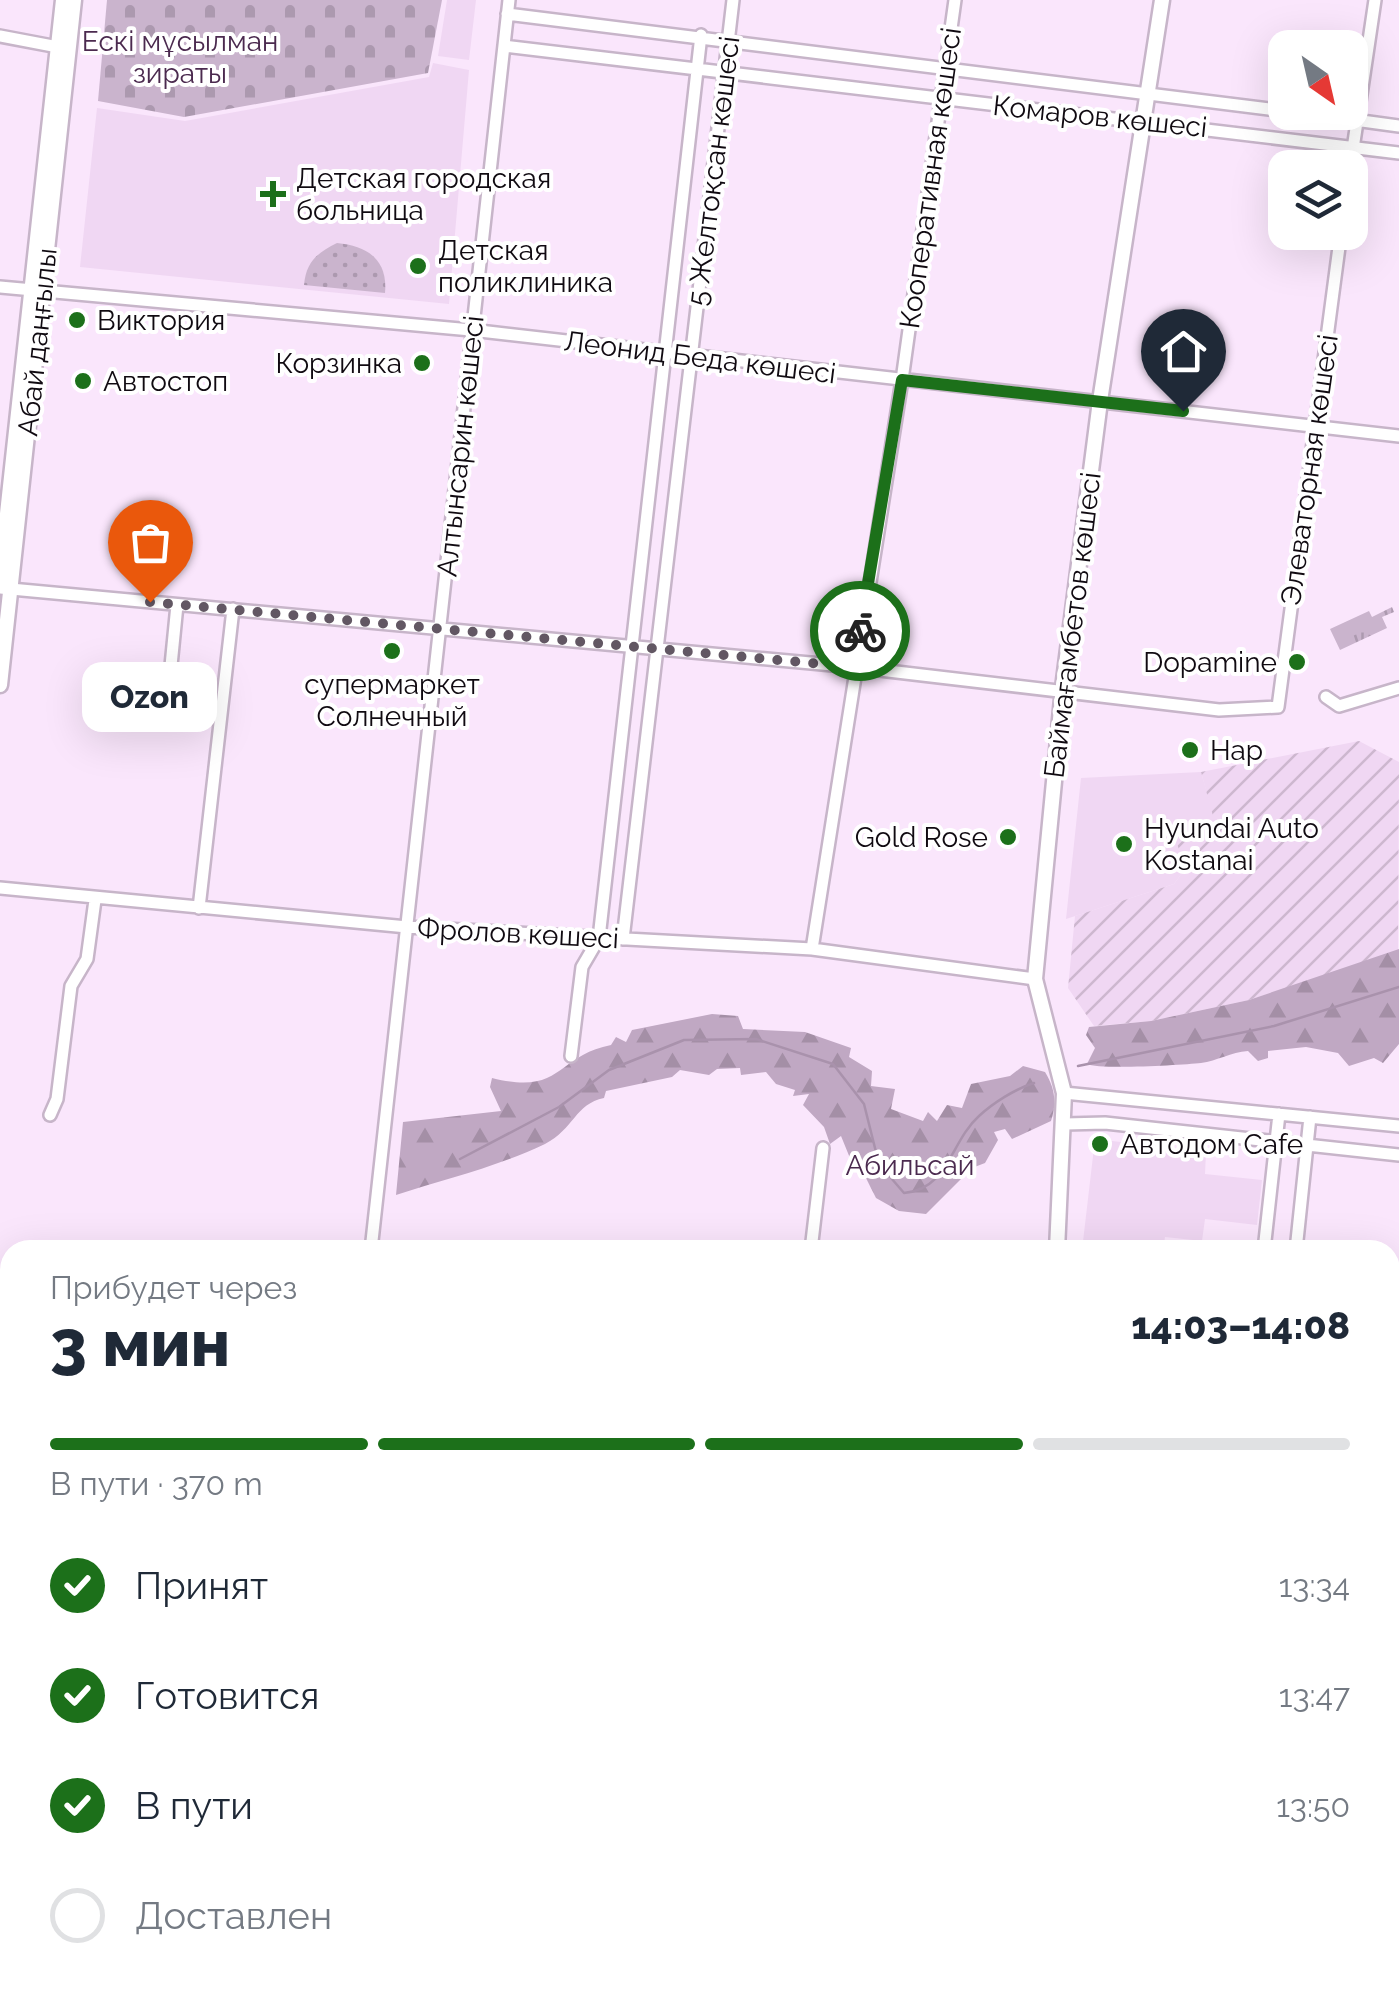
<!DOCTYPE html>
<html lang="ru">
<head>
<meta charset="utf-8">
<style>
  :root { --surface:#fff; --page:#f6f6f7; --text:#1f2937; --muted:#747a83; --line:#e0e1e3; --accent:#1c701a }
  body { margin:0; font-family:Raleway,sans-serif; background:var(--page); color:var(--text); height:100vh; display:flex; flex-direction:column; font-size:38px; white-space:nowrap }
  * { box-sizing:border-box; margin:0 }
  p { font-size:32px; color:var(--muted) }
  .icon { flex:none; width:55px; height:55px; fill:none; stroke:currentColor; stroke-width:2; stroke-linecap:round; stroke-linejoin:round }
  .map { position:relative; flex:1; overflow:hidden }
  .sheet { position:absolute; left:0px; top:1240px; width:1400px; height:752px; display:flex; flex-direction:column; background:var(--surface); border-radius:30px 30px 0 0; box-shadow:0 10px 40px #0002 }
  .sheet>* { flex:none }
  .needle { width:65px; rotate:146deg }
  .controls { position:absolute; left:1268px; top:30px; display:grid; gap:20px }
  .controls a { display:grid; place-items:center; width:100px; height:100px; border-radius:20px; background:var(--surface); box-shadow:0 10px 40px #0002; font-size:50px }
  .pin { position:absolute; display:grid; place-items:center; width:85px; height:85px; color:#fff; margin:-102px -42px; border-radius:50% 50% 50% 0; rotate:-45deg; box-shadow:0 0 10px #0007 }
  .pin .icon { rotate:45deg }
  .courier { position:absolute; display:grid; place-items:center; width:100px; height:100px; margin:-50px; border:8px solid #1c701a; border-radius:50%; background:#fff; color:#222; box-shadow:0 2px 12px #0007 }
  .bubble { position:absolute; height:70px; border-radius:20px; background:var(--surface); box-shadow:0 10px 40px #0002; font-size:32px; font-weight:800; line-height:70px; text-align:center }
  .headline em { font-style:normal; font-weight:800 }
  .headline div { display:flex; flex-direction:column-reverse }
  .headline { display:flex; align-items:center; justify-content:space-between; height:170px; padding:0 50px }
  h1 { font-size:65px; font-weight:800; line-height:75px }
  .bar { display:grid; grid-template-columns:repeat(4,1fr); gap:15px 10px; align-content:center; height:120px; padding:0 50px }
  .bar i { height:12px; border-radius:8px; background:var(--line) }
  .bar .current { background:var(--accent) }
  .bar p { grid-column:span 4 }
  ol { padding:0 50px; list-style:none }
  li { display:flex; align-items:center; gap:30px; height:110px }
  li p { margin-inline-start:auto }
  li .icon { padding:10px; border-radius:50%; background:var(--accent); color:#fff; stroke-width:4 }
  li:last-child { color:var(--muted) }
  li i { width:55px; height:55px; border:5px solid var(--line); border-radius:50% }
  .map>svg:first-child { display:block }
  .built { fill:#f0d7f3 }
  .industrial { fill:url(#industrial-furrows) }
  .grass { fill:url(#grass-dots) }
  .forest { fill:url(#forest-firs) }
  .cemetery { fill:url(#cemetery-stones) }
  .park { fill:url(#park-tufts) }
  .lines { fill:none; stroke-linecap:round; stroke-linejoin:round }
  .stream { stroke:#a992ac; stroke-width:2.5 }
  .minor-casing { stroke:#c7b5c9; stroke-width:16 }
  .major-casing { stroke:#c7b5c9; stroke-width:19 }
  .minor { stroke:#fff; stroke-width:11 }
  .major { stroke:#fff; stroke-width:14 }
  .done { stroke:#625763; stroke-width:10; stroke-dasharray:0 18 }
  .route { stroke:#1c701a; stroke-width:12 }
  .poi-dot { fill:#1c701a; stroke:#fff; stroke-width:4 }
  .labels { text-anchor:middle; stroke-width:8; stroke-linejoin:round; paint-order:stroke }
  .park-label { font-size:28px; fill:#4b2a4f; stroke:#fff }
  .street-label { font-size:28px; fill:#100a11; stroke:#fff }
  .poi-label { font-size:28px; fill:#100a11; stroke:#fff; text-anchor:start }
</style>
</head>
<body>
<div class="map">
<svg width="1399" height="1991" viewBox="0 0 1399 1991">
  <defs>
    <pattern id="industrial-furrows" width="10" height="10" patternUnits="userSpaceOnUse" patternTransform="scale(2.5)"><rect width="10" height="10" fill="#f0d7f3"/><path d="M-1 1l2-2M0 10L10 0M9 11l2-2" fill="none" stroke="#cdb7cf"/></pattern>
    <pattern id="grass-dots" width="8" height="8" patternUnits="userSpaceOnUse" patternTransform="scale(2.5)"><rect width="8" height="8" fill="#cab4cd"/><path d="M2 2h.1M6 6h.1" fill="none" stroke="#ac99af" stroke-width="1.8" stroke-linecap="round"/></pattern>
    <pattern id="forest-firs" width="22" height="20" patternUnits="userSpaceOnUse" patternTransform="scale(2.5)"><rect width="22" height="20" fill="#c0a8c3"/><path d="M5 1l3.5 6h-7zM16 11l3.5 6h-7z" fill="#a48fa6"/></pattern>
    <pattern id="cemetery-stones" width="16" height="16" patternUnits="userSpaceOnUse" patternTransform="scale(2.5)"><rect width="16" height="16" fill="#cab4cd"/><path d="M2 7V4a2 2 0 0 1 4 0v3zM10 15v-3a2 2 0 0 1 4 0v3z" fill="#ac99af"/></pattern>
    <pattern id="park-tufts" width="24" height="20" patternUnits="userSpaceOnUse" patternTransform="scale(2.5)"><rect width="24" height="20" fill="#cab4cd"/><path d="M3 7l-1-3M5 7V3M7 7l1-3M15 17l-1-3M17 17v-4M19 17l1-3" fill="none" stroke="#ac99af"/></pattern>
  </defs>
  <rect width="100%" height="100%" fill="#fae6fc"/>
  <path class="built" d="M447 0H476L469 60 438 56Z
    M433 63 469 70 449 304 80 267 97 108 185 121 429 77Z
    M1201 772 1217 827 1174 884 1066 919 1081 778Z
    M1095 1139 1206 1152 1205 1174 1262 1180 1257 1225 1205 1219 1202 1241 1165 1237 1163 1250H1082Z"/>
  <path class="industrial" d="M1359 741 1399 762 1398 952 1249 1000 1151 1021 1094 1026 1068 988 1075 916 1174 884 1185 869 1176 840 1216 827 1201 772Z"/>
  <path class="grass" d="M337 243C368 246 388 260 385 293L304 285C306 262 317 253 337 243Z"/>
  <path class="forest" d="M1399 949V1044L1383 1063 1374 1058 1349 1066 1338 1053 1306 1047 1268 1051V1058L1258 1061 1248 1051C1231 1052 1217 1061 1201 1063 1182 1065 1099 1070 1087 1064L1095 1048 1086 1035 1089 1027 1151 1021 1249 1000Z
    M712 1014 738 1016 743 1029 805 1032 851 1048 849 1057 872 1071 871 1086 895 1089 891 1109 923 1121 928 1112 937 1121 947 1105 962 1108 971 1084 1010 1076 1023 1066 1045 1072C1055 1088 1057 1103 1051 1121L1012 1139 1005 1129 994 1132 998 1140 985 1163 972 1168 926 1214 899 1211 876 1198 858 1162 852 1163 841 1136 830 1144 824 1127 803 1105 809 1094 793 1096 795 1090 776 1084 766 1072 741 1075 740 1068 717 1069 709 1075 680 1070 672 1077 606 1091 604 1098C575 1104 574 1129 545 1144 497 1167 446 1179 396 1195L403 1122 501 1111 490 1087 492 1078C563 1096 555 1056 611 1045L616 1037 626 1042 632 1030Z"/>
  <path class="cemetery" d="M107 0H442L428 73 184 117 98 101Z"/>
  <path class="park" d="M1392 607 1394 612 1382 617 1387 628 1340 650 1330 629 1369 611 1372 617Z
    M440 1983V1982L738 1983 737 1991H439Z"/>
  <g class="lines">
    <path class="stream" d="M1078 1066 1274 1026 1399 987
      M460 1159 559 1107 609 1070 684 1040 756 1039 833 1064 864 1104 879 1164 904 1193C949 1189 950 1142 979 1116 993 1103 1015 1089 1034 1083"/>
    <defs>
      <path id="minor" d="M507 14 1285 111
        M0 36 58 47
        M504 46 1399 153
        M1296 112 1399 126
        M1350 169 1375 0
        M0 287 471 330 1399 436
        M0 588 854 667 1219 710 1278 707 1341 232
        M1326 697 1339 706 1399 688
        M167 706 177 605
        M0 888 407 927 812 949 1035 979
        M199 908 233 609
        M623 939 733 0
        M812 949 902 380 955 0
        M571 1056 582 967 599 938 701 35
        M1064 1093 1399 1126
        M50 1115 57 1099 71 986 87 959 95 900
        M1065 1124 1105 1123 1399 1155
        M371 1250 509 0
        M811 1250 823 1148
        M1264 1250 1279 1114
        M1296 1250 1310 1117
        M1390 1433 1399 1434
        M0 1569 10 1570
        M1390 1716 1399 1717
        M1390 1729 1399 1730
        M0 1851 10 1852
        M1151 1982 1226 1991
        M63 1991 64 1982
        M292 1991 293 1982"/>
      <path id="major" d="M0 578 63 0
        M0 685 74 0
        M1057 1250 1064 1093 1035 979 1063 688 1100 401 1162 0
        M972 1991 973 1982"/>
    </defs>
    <use href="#minor" class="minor-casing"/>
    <use href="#major" class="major-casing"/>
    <use href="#minor" class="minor"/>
    <use href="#major" class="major"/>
  </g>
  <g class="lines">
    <path class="done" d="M150 602 854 667 860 631"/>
    <path class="route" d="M860 631 902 380 1183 411"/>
  </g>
  <g class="poi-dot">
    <path d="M268 179h10v10h10v10h-10v10h-10v-10h-10v-10h10z"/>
    <circle cx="418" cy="266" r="10"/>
    <circle cx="77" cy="320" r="10"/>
    <circle cx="422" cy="363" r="10"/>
    <circle cx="83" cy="381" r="10"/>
    <circle cx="392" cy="651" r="10"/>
    <circle cx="1297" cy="662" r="10"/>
    <circle cx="1190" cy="750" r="10"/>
    <circle cx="1008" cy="837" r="10"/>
    <circle cx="1124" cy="844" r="10"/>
    <circle cx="1100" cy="1144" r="10"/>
  </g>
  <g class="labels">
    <g class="park-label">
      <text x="180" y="51">Ескі мұсылман<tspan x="180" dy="32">зираты</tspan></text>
      <text x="910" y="1175">Абильсай</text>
    </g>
    <g class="street-label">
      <text transform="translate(1100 116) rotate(6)" y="10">Комаров көшесі</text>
      <text transform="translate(713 171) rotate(-83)" y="10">5 Желтоқсан көшесі</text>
      <text transform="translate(930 178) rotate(-82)" y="10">Кооперативная көшесі</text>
      <text transform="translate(37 342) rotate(-84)" y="10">Абай даңғылы</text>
      <text transform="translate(700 357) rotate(7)" y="10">Леонид Беда көшесі</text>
      <text transform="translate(460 446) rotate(-84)" y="10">Алтынсарин көшесі</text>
      <text transform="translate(1309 470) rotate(-82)" y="10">Элеваторная көшесі</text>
      <text transform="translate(1072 625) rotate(-83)" y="10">Баймағамбетов көшесі</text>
      <text transform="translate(518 933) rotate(3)" y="10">Фролов көшесі</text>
    </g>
    <g class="poi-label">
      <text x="296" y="188">Детская городская<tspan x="296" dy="32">больница</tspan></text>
      <text x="438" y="260">Детская<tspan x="438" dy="32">поликлиника</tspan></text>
      <text x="97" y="330">Виктория</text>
      <text x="402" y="373" text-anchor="end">Корзинка</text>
      <text x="103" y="391">Автостоп</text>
      <text x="1277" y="672" text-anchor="end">Dopamine</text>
      <text x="392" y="694" text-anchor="middle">супермаркет<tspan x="392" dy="32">Солнечный</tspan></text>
      <text x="1210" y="760">Нар</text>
      <text x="1144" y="838">Hyundai Auto<tspan x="1144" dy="32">Kostanai</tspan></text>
      <text x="988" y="847" text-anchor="end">Gold Rose</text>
      <text x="1120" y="1154">Автодом Cafe</text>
    </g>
  </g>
</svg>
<div class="controls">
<a><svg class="needle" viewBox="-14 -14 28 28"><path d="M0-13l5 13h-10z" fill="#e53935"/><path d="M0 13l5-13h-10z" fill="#747a83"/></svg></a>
<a><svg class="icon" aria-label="layers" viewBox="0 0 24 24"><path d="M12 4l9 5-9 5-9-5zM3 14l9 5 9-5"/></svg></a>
</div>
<div class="pin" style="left:150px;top:602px;background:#ea580c"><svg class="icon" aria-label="bag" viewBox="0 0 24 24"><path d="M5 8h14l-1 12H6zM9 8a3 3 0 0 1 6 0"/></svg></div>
<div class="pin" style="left:1183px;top:411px;background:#1f2937"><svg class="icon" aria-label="home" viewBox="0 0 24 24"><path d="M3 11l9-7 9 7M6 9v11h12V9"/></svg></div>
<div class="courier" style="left:860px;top:631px"><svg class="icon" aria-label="bike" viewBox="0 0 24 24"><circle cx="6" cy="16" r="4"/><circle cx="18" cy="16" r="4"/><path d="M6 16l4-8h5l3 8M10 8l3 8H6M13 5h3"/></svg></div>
<div class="bubble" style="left:82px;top:662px;width:135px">Ozon</div>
<section class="sheet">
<div class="headline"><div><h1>3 мин</h1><p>Прибудет через</p></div><em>14:03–14:08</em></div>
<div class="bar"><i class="current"></i><i class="current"></i><i class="current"></i><i></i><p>В пути · 370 m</p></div>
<ol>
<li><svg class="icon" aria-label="check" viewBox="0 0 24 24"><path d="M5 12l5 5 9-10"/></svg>Принят<p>13:34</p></li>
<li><svg class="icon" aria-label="check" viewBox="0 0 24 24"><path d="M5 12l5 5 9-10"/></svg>Готовится<p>13:47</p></li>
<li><svg class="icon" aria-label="check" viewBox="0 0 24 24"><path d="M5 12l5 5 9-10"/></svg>В пути<p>13:50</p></li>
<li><i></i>Доставлен</li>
</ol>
</section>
</div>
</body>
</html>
